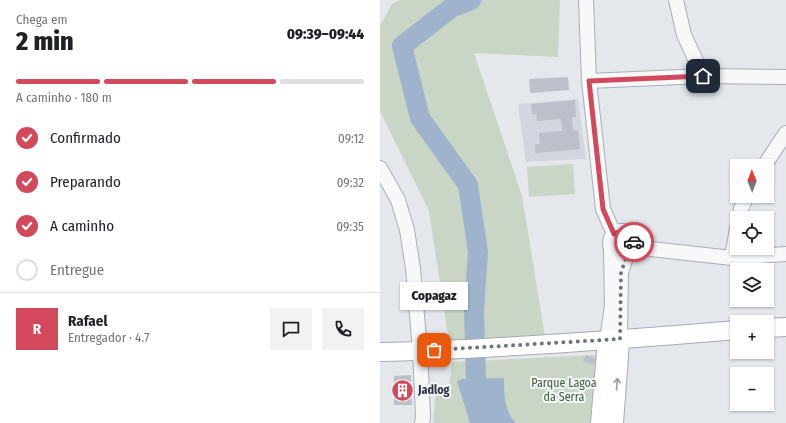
<!DOCTYPE html>
<html lang="pt">
<head>
<meta charset="utf-8">
<style>
  :root { --surface:#fff; --page:#f2f2f2; --text:#202124; --muted:#757577; --line:#e0e0e0; --accent:#d1495b }
  body { margin:0; font-family:"Fira Sans Condensed",sans-serif; background:var(--page); color:var(--text); height:100vh; display:flex; flex-direction:column; font-size:15px; white-space:nowrap }
  * { box-sizing:border-box; margin:0 }
  p { font-size:13px; color:var(--muted) }
  .icon { flex:none; width:22px; height:22px; fill:none; stroke:currentColor; stroke-width:2; stroke-linecap:round; stroke-linejoin:round }
  .map { position:relative; flex:1; overflow:hidden }
  .details { display:flex; flex-direction:column; background:var(--surface); width:380px }
  .details>* { flex:none }
  .needle { width:26px; rotate:359deg }
  .buttons { position:absolute; left:350px; top:159px; display:grid; gap:8px }
  .buttons a { display:grid; place-items:center; width:44px; height:44px; border-radius:0px; background:var(--surface); box-shadow:0 1px 3px #0004; font-size:20px }
  .pin { position:absolute; display:grid; place-items:center; width:34px; height:34px; color:#fff; margin:-17px; border-radius:8px; box-shadow:0 2px 6px #0006 }
  .courier { position:absolute; display:grid; place-items:center; width:40px; height:40px; margin:-20px; border:3px solid #d1495b; border-radius:50%; background:#fff; color:#222; box-shadow:0 1px 5px #0007 }
  .bubble { position:absolute; height:28px; border-radius:0px; background:var(--surface); box-shadow:0 1px 3px #0004; font-size:13px; font-weight:800; line-height:28px; text-align:center }
  .overview em { font-style:normal; font-weight:800 }
  .overview div { display:flex; flex-direction:column-reverse }
  .overview { display:flex; align-items:center; justify-content:space-between; height:68px; padding:0 16px }
  h1 { font-size:26px; font-weight:800; line-height:30px }
  .bar { display:grid; grid-template-columns:repeat(4,1fr); gap:6px 4px; align-content:center; height:48px; padding:0 16px }
  .bar i { height:5px; border-radius:3px; background:var(--line) }
  .bar .on { background:var(--accent) }
  .bar p { grid-column:span 4 }
  .line { display:flex; align-items:center; gap:10px; padding:0 16px; border-top:1px solid var(--line) }
  .line div { flex:1 }
  .round { display:grid; place-items:center; flex:none; width:42px; height:42px; border-radius:0px; background:var(--page) }
  ol { padding:0 16px; list-style:none }
  li { display:flex; align-items:center; gap:12px; height:44px }
  li p { margin-inline-start:auto }
  li .icon { padding:4px; border-radius:50%; background:var(--accent); color:#fff; stroke-width:4 }
  li:last-child { color:var(--muted) }
  li i { width:22px; height:22px; border:2px solid var(--line); border-radius:50% }
  main { display:flex; flex:1; min-height:0 }
  .map>svg:first-child { display:block }
  .built { fill:#d2d6de }
  .green { fill:#c9d6c5 }
  .water { fill:#9fb4cc }
  .lines { fill:none; stroke-linecap:round; stroke-linejoin:round }
  .river { stroke:#9fb4cc; stroke-width:20 }
  .building { fill:#bbc0ca }
  .minor-casing { stroke:#a9aeb7; stroke-width:16 }
  .major-casing { stroke:#a3abb8; stroke-width:20 }
  .minor { stroke:#f7f8fa; stroke-width:14 }
  .major { stroke:#fff; stroke-width:18 }
  .oneway { stroke:#959aa2 }
  .done { stroke:#6c737f; stroke-width:4; stroke-dasharray:0 7.2 }
  .route { stroke:#d1495b; stroke-width:5 }
  .labels { text-anchor:middle; stroke-width:4; stroke-linejoin:round; paint-order:stroke }
  .park-label { font-size:12px; fill:#3f6138; stroke:#f4f6f9 }
  .poi-label { font-size:12px; font-weight:bold; fill:#2b3445; stroke:#f4f6f9; text-anchor:start }
</style>
</head>
<body>
<main>
<section class="details">
<div class="overview"><div><h1>2 min</h1><p>Chega em</p></div><em>09:39–09:44</em></div>
<div class="bar"><i class="on"></i><i class="on"></i><i class="on"></i><i></i><p>A caminho · 180 m</p></div>
<ol>
<li><svg class="icon" aria-label="check" viewBox="0 0 24 24"><path d="M5 12l5 5 9-10"/></svg>Confirmado<p>09:12</p></li>
<li><svg class="icon" aria-label="check" viewBox="0 0 24 24"><path d="M5 12l5 5 9-10"/></svg>Preparando<p>09:32</p></li>
<li><svg class="icon" aria-label="check" viewBox="0 0 24 24"><path d="M5 12l5 5 9-10"/></svg>A caminho<p>09:35</p></li>
<li><i></i>Entregue</li>
</ol>
<div class="line" style="height:72px"><b class="round" style="background:var(--accent);color:#fff">R</b><div><b>Rafael</b><p>Entregador · 4.7</p></div><a class="round"><svg class="icon" aria-label="chat" viewBox="0 0 24 24"><path d="M4 5h16v11H9l-5 4z"/></svg></a><a class="round"><svg class="icon" aria-label="phone" viewBox="0 0 24 24"><path d="M5 4h4l2 5-3 2q2 4 5 5l2-3 5 2v4C11 20 4 13 5 4z"/></svg></a></div>
</section>
<div class="map">
<svg width="406" height="423" viewBox="0 0 406 423">
  <rect width="100%" height="100%" fill="#e4e7ec"/>
  <path class="built" d="M198 99 206 159 146 162 138 104Z"/>
  <path class="green" d="M20 0H180L178 57 94 53 142 196 165 337 69 342 49 211 0 111V26L12 4Z
    M193 164 195 194 149 197 147 167Z
    M235 243a7 7 0 1 1 14 0a7 7 0 1 1-14 0Z
    M215 355 220 359 215 423H53L56 388 69 385 72 362Z"/>
  <path class="water" d="M124 378C124 394 124 411 136 423H90L77 381 82 379Z"/>
  <g class="lines">
    <path class="river" d="M91 0 71 8 22 46 40 118 88 185 98 252 94 310 96 379"/>
  </g>
  <path class="building" d="M188 77 189 90 150 93 149 79Z
    M195 100 196 117H192L193 130H198L200 149 155 153V144H160L159 133 182 131 181 119 157 121 156 114H152L151 104Z
    M206 355 216 359 213 365 203 361Z
    M31 375 32 405H14V376Z"/>
  <g class="lines">
    <defs>
      <path id="minor" d="M206 0 209 81 223 209 234 234
        M296 0 304 35 323 76
        M209 81 323 76 406 77
        M384 166 406 133
        M0 168 18 200 27 230 33 268 40 351 42 392 43 417 42 423
        M359 218 361 209 367 196
        M230 243a12 12 0 1 1 24 0a12 12 0 1 1-24 0Z
        M253 247 352 258 406 254
        M352 258 357 228
        M240 339 241 273 247 254
        M227 340 232 306 231 248"/>
      <path id="major" d="M387 328 406 327
        M0 352C119 349 238 340 357 330
        M220 423 227 340
        M234 423 239 357 240 339"/>
    </defs>
    <use href="#minor" class="minor-casing"/>
    <use href="#major" class="major-casing"/>
    <use href="#minor" class="minor"/>
    <use href="#major" class="major"/>
  </g>
  <defs><path id="oneway-shaft" d="M-6 0H5M1.5-3L5.5 0L1.5 3" fill="none" stroke-width="1.6" stroke-linecap="round" stroke-linejoin="round"/></defs>
  <use class="oneway" href="#oneway-shaft" transform="translate(237 384) rotate(-85)"/>
  <g class="lines">
    <path class="done" d="M54 350 240 339 241 273 247 254 253 249 254 242"/>
    <path class="route" d="M254 242C252 232 243 229 234 234L223 209 209 81 323 76"/>
  </g>
  <defs>
    <symbol id="building-disc" viewBox="-11 -11 22 22"><circle r="9.5" fill="#d1495b" stroke="#f4f6f9"/><path d="M-4-6H4V6H1V3H-1V6H-4ZM-2.5-4.3h1.7v1.8h-1.7ZM.8-4.3h1.7v1.8H.8ZM-2.5-1h1.7V.8h-1.7ZM.8-1h1.7V.8H.8Z" fill="#fff"/></symbol>
  </defs>
  <g fill-rule="evenodd">
    <use href="#building-disc" x="10" y="378" width="25" height="25"/>
  </g>
  <g class="labels">
    <g class="park-label">
      <text x="184" y="387">Parque Lagoa<tspan x="184" dy="14">da Serra</tspan></text>
    </g>
    <g class="poi-label">
      <text x="38" y="394">Jadlog</text>
    </g>
  </g>
</svg>
<div class="buttons">
<a><svg class="needle" viewBox="-14 -14 28 28"><path d="M0-13l5 13h-10z" fill="#e53935"/><path d="M0 13l5-13h-10z" fill="#757577"/></svg></a>
<a><svg class="icon" aria-label="locate" viewBox="0 0 24 24"><circle cx="12" cy="12" r="6"/><path d="M12 2v4M12 18v4M2 12h4M18 12h4"/></svg></a>
<a><svg class="icon" aria-label="layers" viewBox="0 0 24 24"><path d="M12 4l9 5-9 5-9-5zM3 14l9 5 9-5"/></svg></a>
<a>+</a>
<a>−</a>
</div>
<div class="pin" style="left:54px;top:350px;background:#ea580c"><svg class="icon" aria-label="bag" viewBox="0 0 24 24"><path d="M5 8h14l-1 12H6zM9 8a3 3 0 0 1 6 0"/></svg></div>
<div class="pin" style="left:323px;top:76px;background:#1f2937"><svg class="icon" aria-label="home" viewBox="0 0 24 24"><path d="M3 11l9-7 9 7M6 9v11h12V9"/></svg></div>
<div class="courier" style="left:254px;top:242px"><svg class="icon" aria-label="car" viewBox="0 0 24 24"><path d="M5 17H2v-5l4-1 3-4h7l3 4 3 1v5h-3M9 17h6M6 11h13"/><circle cx="7" cy="17" r="2"/><circle cx="17" cy="17" r="2"/></svg></div>
<div class="bubble" style="left:20px;top:282px;width:68px">Copagaz</div>
</div>
</main>
</body>
</html>
